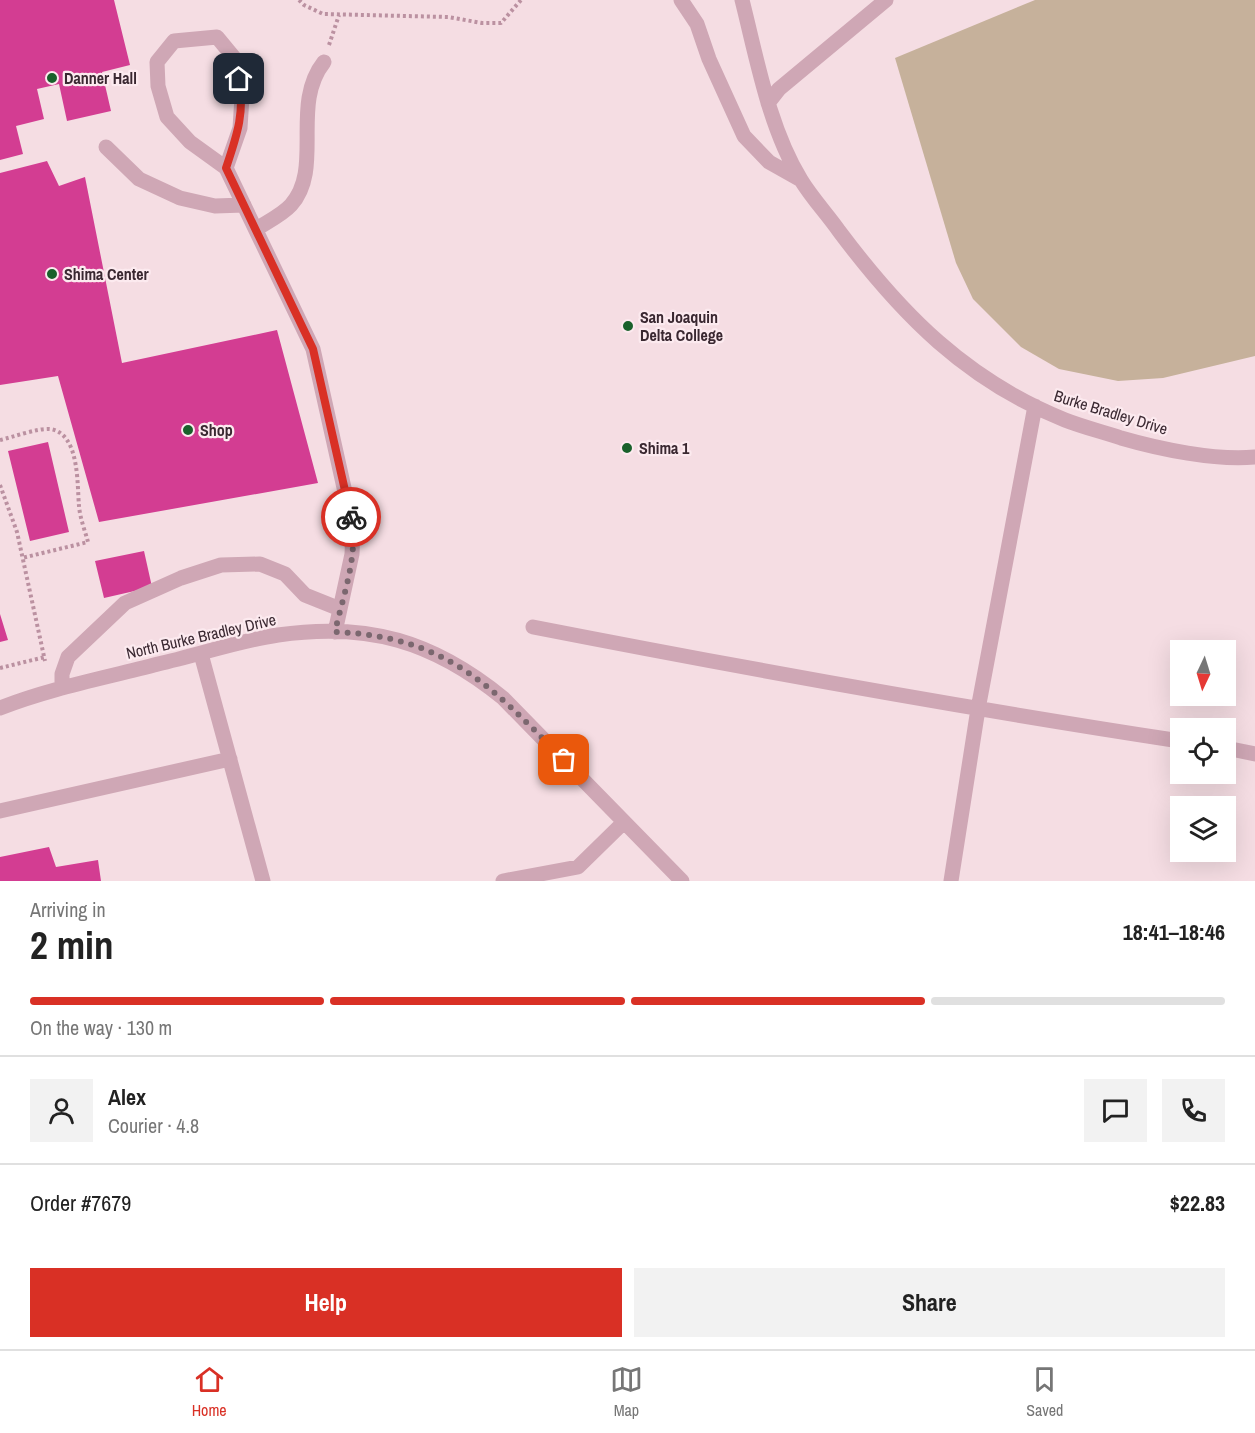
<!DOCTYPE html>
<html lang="en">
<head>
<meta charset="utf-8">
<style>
  :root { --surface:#fff; --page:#f2f2f2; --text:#222; --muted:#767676; --line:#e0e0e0; --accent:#d93025 }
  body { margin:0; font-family:"Archivo Narrow",sans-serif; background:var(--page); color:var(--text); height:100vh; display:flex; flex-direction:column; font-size:22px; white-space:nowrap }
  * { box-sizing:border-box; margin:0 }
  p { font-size:20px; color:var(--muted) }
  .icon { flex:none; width:33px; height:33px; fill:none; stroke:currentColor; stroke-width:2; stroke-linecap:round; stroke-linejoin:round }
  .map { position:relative; height:881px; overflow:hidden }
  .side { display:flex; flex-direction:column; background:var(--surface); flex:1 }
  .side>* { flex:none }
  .needle { width:39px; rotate:184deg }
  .buttons { position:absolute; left:1170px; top:640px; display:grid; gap:12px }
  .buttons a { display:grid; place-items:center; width:66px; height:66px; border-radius:0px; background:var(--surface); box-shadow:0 6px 24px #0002; font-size:30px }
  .pin { position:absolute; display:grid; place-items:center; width:51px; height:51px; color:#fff; margin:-26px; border-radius:12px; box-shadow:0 3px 9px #0006 }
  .courier { position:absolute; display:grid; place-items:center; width:60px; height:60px; margin:-30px; border:4px solid #d93025; border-radius:50%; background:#fff; color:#222; box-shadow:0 2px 8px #0007 }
  .overview em { font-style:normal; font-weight:700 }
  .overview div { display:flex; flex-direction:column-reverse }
  .overview { display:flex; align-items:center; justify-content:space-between; height:102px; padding:0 30px }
  h1 { font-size:39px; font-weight:700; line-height:45px }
  .bar { display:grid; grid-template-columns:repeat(4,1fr); gap:9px 6px; align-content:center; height:72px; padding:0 30px }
  .bar i { height:8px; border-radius:4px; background:var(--line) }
  .bar .active { background:var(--accent) }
  .bar p { grid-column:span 4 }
  .line { display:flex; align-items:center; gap:15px; padding:0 30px; border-top:2px solid var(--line) }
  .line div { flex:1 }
  .round { display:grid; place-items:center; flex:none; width:63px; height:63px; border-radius:0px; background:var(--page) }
  .cta { display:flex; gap:12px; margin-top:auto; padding:12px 30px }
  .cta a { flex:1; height:69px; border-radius:0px; background:var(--accent); color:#fff; font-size:24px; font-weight:700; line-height:69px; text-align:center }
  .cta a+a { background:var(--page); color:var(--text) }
  .dock { display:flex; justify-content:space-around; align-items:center; height:84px; border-top:2px solid var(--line); background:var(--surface); font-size:16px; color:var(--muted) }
  .dock a { display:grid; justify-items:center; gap:3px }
  .dock .active { color:var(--accent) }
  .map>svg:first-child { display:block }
  .green { fill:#c6b19b }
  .building { fill:#d33d92 }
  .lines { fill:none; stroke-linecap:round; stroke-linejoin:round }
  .path { stroke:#bb91a1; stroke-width:4; stroke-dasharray:3 3; stroke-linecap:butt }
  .minor { stroke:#cfa7b5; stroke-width:15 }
  .done { stroke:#7b676f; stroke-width:6; stroke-dasharray:0 10.8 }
  .route { stroke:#d93025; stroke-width:8 }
  .poi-dot { fill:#19612b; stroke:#fceaef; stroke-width:2 }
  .labels { text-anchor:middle; stroke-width:4.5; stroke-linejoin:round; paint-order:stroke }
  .poi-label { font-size:16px; font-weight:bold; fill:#3a2831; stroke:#fceaef; text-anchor:start }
  .street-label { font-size:16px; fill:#3a2831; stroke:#fceaef }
</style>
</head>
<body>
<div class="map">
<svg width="1255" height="881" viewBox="0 0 1255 881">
  <rect width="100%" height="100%" fill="#f5dde3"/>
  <path class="green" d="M1035 0H1255V356L1163 378 1118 381 1059 369 1021 347 973 299 956 263 895 58Z"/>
  <path class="building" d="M0 0H114L130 65 102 72 111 111 67 121 59 84 37 89 44 119 16 126 23 154 0 160Z
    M47 161 59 186 85 177 122 363 277 330 318 483 99 522 58 376 0 385V173Z
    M48 442 69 532 30 541 8 451Z
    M144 551 152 587 104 598 95 561Z
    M0 614 8 640 0 642Z
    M49 847 56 867 98 860 101 881H0V857Z"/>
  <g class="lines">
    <path class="path" d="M299 0 304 5 323 14 448 17 482 23H501L521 0
      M329 45 339 15
      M0 440C13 437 38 428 50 429 80 433 77 485 79 506 80 518 85 531 88 542L22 558
      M0 485 17 532 45 661
      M0 668 45 657"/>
    <path class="minor" d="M681 0 697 24 709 59 744 136 769 162 801 180
      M742 0C757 59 769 128 801 180 812 198 827 214 839 231 902 315 966 380 1065 420 1083 427 1103 432 1121 438 1159 449 1216 461 1255 457
      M768 103 779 89 886 0
      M106 147 139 179 180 198 215 206 244 205
      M226 168 240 128 242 97 236 60 217 37 174 41 157 62 158 86 167 117 190 142 226 168 313 349 353 528 352 554 335 632
      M256 229C267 222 282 215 291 205 324 168 290 105 324 62
      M533 627C748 669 964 708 1180 741
      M201 654 263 881
      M62 688V674L68 657 125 603 181 578 221 565 260 564 285 574 305 595 340 609
      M0 708C51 688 105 678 158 664 198 655 238 641 278 635 368 622 433 641 503 698L682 881
      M1226 748 1255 754
      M0 811 230 759
      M503 881 578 867 624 822
      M951 881 978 709 1035 406"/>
  </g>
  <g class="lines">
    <path class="done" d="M351 517C359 555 343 595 335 632 446 636 491 686 564 760"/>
    <path class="route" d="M239 79C245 113 237 135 226 168L313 349 351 517"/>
  </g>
  <g class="poi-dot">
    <circle cx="52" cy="78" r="6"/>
    <circle cx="52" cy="274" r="6"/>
    <circle cx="628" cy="326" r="6"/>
    <circle cx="188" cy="430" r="6"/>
    <circle cx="627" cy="448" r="6"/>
  </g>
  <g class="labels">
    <g class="poi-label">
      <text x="64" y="84">Danner Hall</text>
      <text x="64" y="280">Shima Center</text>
      <text x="640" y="323">San Joaquin<tspan x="640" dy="18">Delta College</tspan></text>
      <text x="200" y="436">Shop</text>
      <text x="639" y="454">Shima 1</text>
    </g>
    <g class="street-label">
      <text transform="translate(1111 412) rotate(17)" y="6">Burke Bradley Drive</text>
      <text transform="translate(201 636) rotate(-13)" y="6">North Burke Bradley Drive</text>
    </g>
  </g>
</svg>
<div class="buttons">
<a><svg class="needle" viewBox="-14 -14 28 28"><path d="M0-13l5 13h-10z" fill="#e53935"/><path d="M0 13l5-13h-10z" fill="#767676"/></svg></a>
<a><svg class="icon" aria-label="locate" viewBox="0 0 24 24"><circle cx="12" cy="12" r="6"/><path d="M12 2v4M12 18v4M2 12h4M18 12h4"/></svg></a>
<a><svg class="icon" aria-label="layers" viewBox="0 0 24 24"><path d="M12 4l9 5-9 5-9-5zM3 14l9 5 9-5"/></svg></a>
</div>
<div class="pin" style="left:564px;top:760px;background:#ea580c"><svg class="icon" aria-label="bag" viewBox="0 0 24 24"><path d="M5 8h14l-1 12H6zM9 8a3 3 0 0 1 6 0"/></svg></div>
<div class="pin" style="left:239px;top:79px;background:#1f2937"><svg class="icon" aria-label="home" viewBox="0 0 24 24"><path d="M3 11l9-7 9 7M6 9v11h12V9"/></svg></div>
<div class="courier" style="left:351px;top:517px"><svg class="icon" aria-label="bike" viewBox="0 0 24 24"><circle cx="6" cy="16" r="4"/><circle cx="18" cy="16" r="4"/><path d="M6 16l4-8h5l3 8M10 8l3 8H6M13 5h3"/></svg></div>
</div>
<section class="side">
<div class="overview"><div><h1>2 min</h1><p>Arriving in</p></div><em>18:41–18:46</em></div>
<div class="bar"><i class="active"></i><i class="active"></i><i class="active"></i><i></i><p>On the way · 130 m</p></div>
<div class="line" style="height:108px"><a class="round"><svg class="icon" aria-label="person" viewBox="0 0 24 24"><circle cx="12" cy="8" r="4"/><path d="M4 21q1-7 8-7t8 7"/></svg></a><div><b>Alex</b><p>Courier · 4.8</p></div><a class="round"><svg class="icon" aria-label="chat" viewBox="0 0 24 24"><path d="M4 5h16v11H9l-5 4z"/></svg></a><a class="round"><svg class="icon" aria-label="phone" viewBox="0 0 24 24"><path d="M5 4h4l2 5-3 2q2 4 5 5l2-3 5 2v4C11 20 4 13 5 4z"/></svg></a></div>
<div class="line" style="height:78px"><div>Order #7679</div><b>$22.83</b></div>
<div class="cta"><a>Help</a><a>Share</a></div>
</section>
<nav class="dock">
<a class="active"><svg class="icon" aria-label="home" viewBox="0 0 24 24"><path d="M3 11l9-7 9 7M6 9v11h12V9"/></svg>Home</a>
<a><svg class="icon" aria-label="map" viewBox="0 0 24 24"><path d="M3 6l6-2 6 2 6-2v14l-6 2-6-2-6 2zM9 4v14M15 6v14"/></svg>Map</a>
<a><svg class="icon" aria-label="saved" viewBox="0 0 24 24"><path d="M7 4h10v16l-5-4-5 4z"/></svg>Saved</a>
</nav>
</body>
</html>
